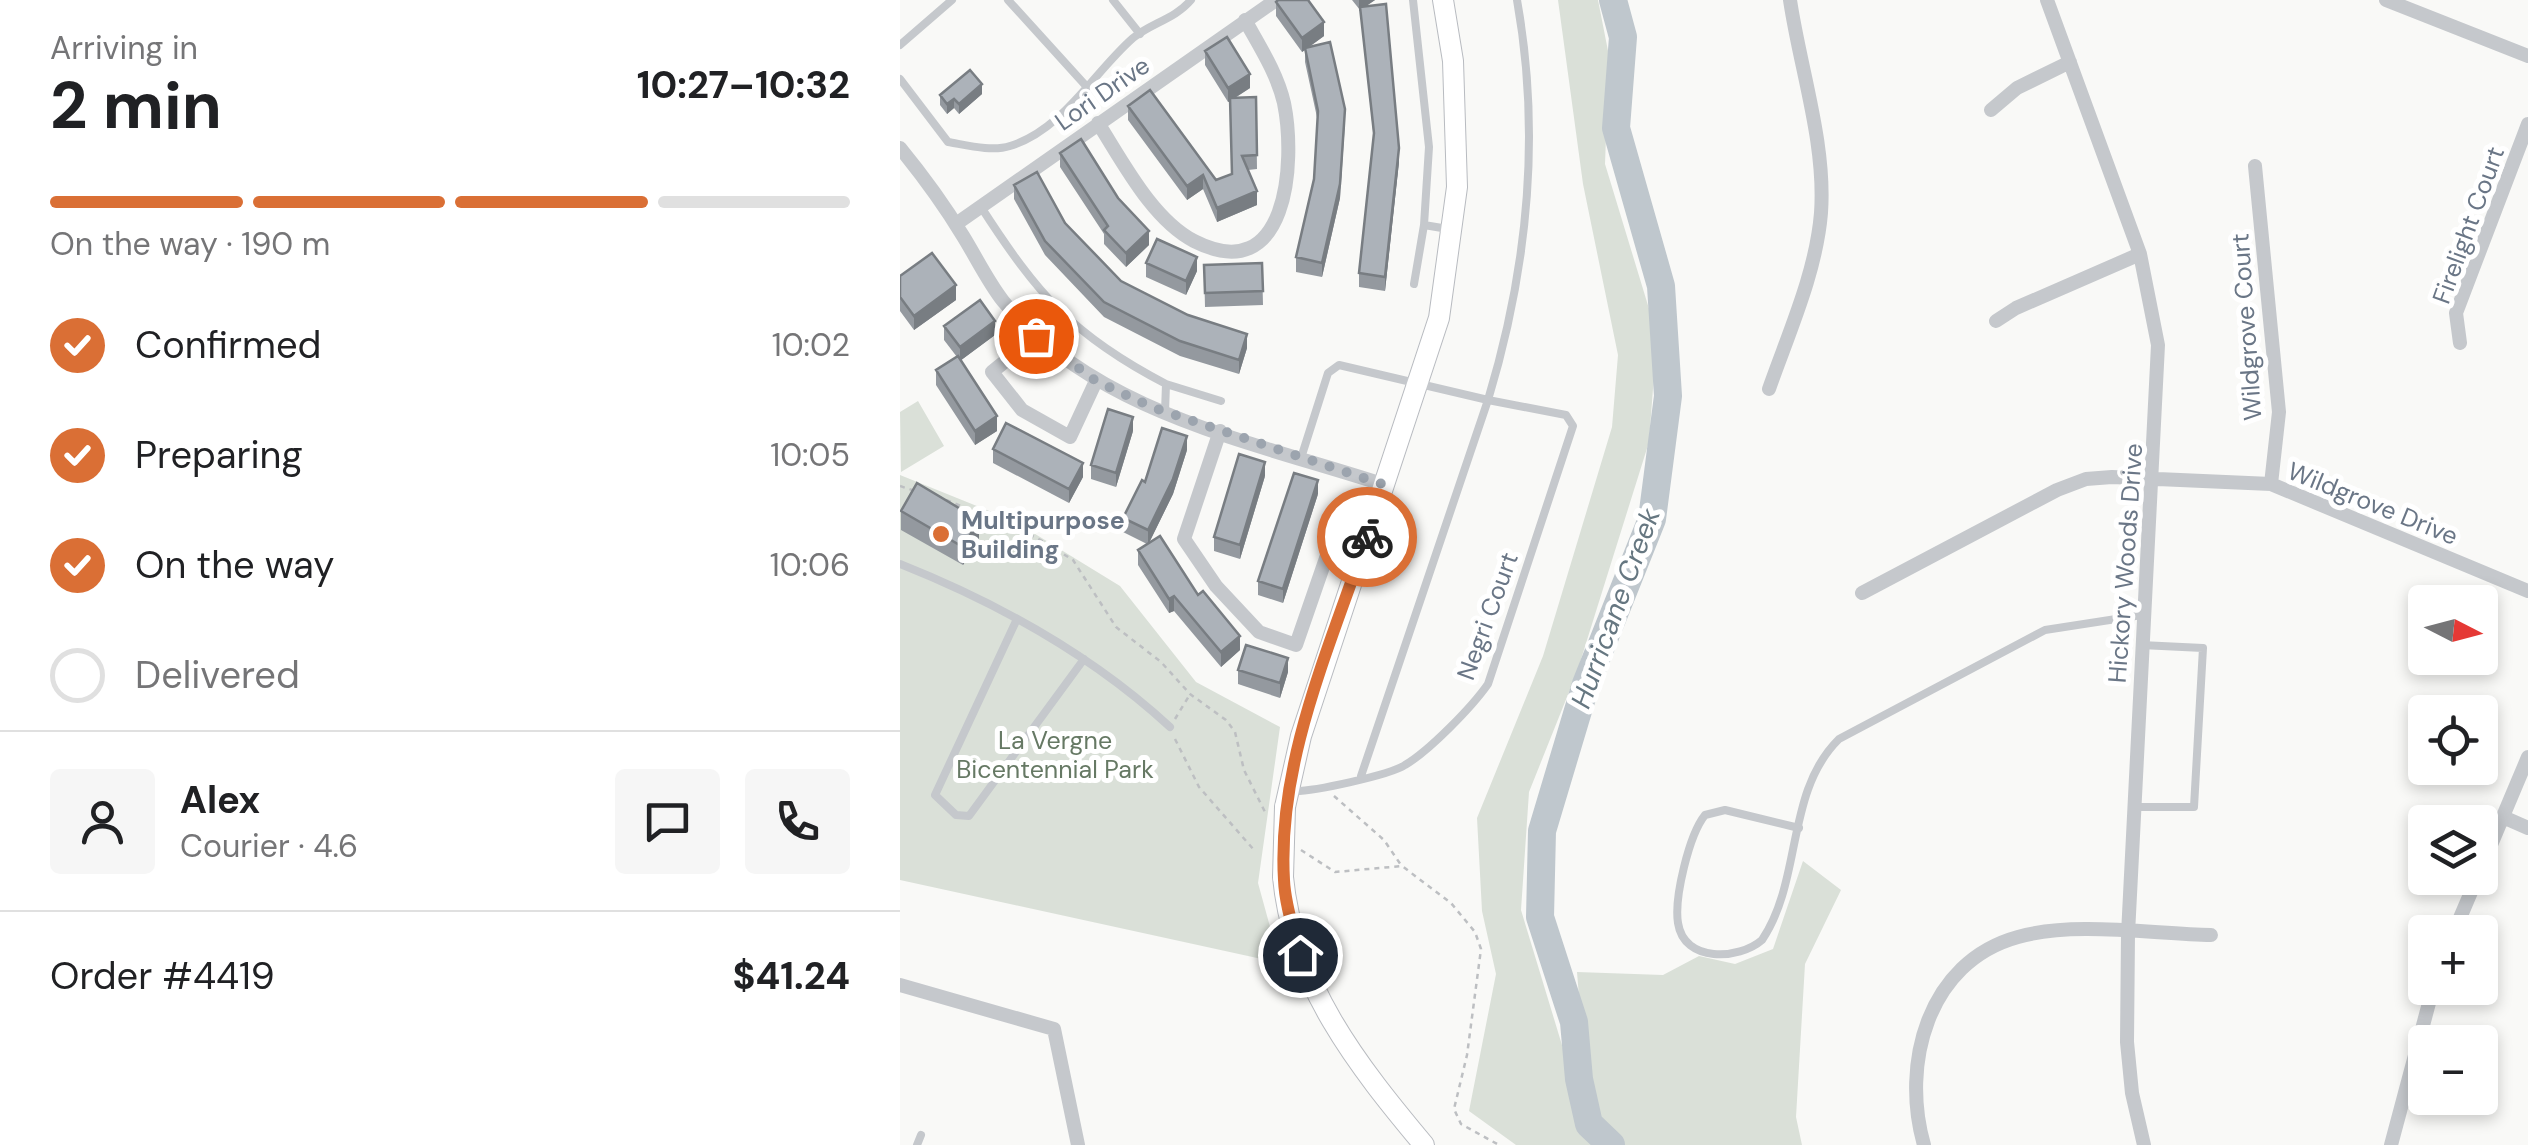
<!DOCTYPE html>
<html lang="en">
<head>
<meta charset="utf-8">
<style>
  :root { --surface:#fff; --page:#f6f6f6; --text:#202124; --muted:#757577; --line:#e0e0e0; --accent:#da6f35 }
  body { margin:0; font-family:"DM Sans",sans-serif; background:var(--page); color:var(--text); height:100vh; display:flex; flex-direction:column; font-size:38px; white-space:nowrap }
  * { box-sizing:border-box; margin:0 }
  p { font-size:32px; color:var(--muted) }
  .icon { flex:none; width:55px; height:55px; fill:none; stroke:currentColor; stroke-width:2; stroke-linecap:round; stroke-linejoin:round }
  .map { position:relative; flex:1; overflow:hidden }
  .details { display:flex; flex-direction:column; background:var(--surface); width:900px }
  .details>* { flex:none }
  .needle { width:65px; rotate:96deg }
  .controls { position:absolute; left:1508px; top:585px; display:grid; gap:20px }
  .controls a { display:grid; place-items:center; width:90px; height:90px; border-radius:10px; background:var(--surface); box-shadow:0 5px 15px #0003; font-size:50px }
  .pin { position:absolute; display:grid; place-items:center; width:85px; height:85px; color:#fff; margin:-42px; border:5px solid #fff; border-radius:50%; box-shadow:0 2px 10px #0007 }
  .courier { position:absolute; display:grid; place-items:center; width:100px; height:100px; margin:-50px; border:8px solid #da6f35; border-radius:50%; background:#fff; color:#222; box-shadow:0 2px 12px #0007 }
  .headline em { font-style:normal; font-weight:700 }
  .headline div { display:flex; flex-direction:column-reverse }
  .headline { display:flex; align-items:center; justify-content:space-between; height:170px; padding:0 50px }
  h1 { font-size:65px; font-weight:700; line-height:75px }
  .bar { display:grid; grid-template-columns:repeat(4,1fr); gap:15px 10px; align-content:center; height:120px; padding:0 50px }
  .bar i { height:12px; border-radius:8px; background:var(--line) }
  .bar .on { background:var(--accent) }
  .bar p { grid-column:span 4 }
  .line { display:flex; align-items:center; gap:25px; padding:0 50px; border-top:2px solid var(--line) }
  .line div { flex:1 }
  .round { display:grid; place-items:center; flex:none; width:105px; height:105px; border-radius:10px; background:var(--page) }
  ol { padding:0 50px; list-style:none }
  li { display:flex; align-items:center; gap:30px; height:110px }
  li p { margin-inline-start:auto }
  li .icon { padding:10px; border-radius:50%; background:var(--accent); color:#fff; stroke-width:4 }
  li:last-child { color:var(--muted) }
  li i { width:55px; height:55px; border:5px solid var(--line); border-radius:50% }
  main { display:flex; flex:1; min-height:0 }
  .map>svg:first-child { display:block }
  .green { fill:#dae0d8 }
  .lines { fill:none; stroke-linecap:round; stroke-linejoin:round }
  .river { stroke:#bfc7cd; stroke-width:28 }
  .secondary-casing { stroke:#b8bbc0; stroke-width:22 }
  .path { stroke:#bdbfc2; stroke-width:2.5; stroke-dasharray:5 5; stroke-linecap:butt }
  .service { stroke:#c5c8cc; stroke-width:8 }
  .minor { stroke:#c5c8cc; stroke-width:14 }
  .secondary { stroke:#fff; stroke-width:20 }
  .secondary-bridge-casing { stroke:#b8bbc0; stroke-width:22; stroke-linecap:butt }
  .secondary-bridge { stroke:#fff; stroke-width:20 }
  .wall { fill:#94999f }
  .shaded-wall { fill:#787d82 }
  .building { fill:#acb2b9; stroke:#787d82; stroke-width:2.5 }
  .done { stroke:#9ca4ae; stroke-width:10; stroke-dasharray:0 18 }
  .route { stroke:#da6f35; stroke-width:12 }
  .poi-dot { fill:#da6f35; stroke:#fff; stroke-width:4 }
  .labels { text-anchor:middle; stroke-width:10; stroke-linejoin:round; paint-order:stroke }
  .street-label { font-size:25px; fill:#6a7686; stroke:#fff }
  .poi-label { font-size:25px; font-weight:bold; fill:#6a7686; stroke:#fff; text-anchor:start }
  .park-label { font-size:25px; fill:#667964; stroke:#fff }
  .water-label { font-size:28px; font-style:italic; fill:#667781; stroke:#fff }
</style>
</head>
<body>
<main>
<section class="details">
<div class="headline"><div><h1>2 min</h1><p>Arriving in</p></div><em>10:27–10:32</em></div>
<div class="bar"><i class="on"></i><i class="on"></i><i class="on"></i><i></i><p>On the way · 190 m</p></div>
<ol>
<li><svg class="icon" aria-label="check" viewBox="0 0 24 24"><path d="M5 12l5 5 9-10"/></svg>Confirmed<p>10:02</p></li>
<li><svg class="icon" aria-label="check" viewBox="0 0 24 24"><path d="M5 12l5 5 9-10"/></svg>Preparing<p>10:05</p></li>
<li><svg class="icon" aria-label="check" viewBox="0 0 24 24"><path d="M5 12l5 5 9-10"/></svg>On the way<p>10:06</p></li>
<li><i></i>Delivered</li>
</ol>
<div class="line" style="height:180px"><a class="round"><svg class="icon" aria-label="person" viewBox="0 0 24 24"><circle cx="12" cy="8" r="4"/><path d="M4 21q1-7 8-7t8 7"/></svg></a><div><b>Alex</b><p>Courier · 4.6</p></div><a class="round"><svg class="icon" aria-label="chat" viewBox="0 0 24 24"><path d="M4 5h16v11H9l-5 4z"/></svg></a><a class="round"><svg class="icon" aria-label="phone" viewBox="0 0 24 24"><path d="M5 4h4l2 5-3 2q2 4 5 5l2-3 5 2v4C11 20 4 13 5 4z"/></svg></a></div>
<div class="line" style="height:130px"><div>Order #4419</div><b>$41.24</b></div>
</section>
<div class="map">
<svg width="1628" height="1145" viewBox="0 0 1628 1145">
  <rect width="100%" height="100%" fill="#f9f9f7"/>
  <path class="green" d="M658 0H698L709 56 705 164 757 335 749 442 677 672 629 792 621 910 665 1055 683 1045 677 972 763 975 799 956 835 964 873 949 903 861 941 890 905 964 896 1117 902 1145H616L569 1111 596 974 582 911 577 818 643 656 712 427 718 355 683 184Z
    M18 401 44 446 1 472 0 412Z
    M0 475 114 521 220 586 296 682 380 727 358 883 380 963 0 880Z"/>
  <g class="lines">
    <path class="river" d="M711 1145 689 1124 679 1079 674 1022 640 917 642 831 686 684 752 519 768 396 761 286 716 128 723 37 713 0"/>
    <defs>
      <path id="secondary" d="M385 807 401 736 539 318 557 187 553 61 543 0
        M383 877C393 984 458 1066 524 1145"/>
    </defs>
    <use href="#secondary" class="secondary-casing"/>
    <path class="path" d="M0 486 15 491
      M37 496 137 538 173 560 216 627 261 662 290 694 326 720 335 732 344 770 365 812
      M275 719 289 696
      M275 739 299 787 354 850
      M434 796 484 840 501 865
      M401 850 435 872 502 866 551 903 575 932 581 949 567 1055 554 1109 561 1124 599 1145"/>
    <path class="service" d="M108 0 187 87
      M213 0 240 34
      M513 0 529 147 524 225 548 229
      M0 45 52 0
      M0 79 48 142C66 145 92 152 110 146 163 130 194 72 233 38 251 23 275 19 291 0
      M81 207C138 295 172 335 266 384L265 412
      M514 284 524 225
      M266 384 321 401
      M401 458 428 373 439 365 588 400C627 271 641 134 617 0
      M0 564C98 603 192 655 270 727
      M117 619 35 795 56 815 69 816 184 659
      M393 791C412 792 490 775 505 765 529 751 572 707 588 684L673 426 666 415 588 400 461 776
      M1236 807H1294L1303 648 1241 645
      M899 828 825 810 805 815C789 835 774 898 778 923 784 963 839 960 862 940 903 879 885 792 939 739L1145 630 1242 615
      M17 1145 21 1135"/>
    <path class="minor" d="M1147 0 1240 254 1258 345 1228 934 1227 1042 1232 1093 1244 1145
      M1486 0 1628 56
      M1091 110 1117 88 1170 62
      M198 123C223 162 252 219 294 241 388 289 396 162 384 103 377 73 360 47 345 20
      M0 148C23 176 44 205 63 236 76 257 88 282 103 301 195 413 354 442 485 485
      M1355 166 1379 412 1371 484
      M56 224 376 0
      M1096 321 1116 308 1240 254
      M136 336 92 372 122 410 170 437 196 381
      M1560 343 1556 313 1628 124
      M869 389C889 332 916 273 921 213 926 143 900 68 890 0
      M320 431 284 539 316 586 359 632 396 645 443 509
      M962 593 1157 490 1186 479 1212 477 1371 484 1628 591
      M1603 817 1628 828
      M1580 871 1628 757
      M1554 932 1577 878
      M0 985 154 1029 178 1145
      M1024 1145C1001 1065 1027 962 1118 937 1174 921 1253 934 1311 935
      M1491 1145 1533 988"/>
    <use href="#secondary" class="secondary"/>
    <defs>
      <path id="secondary-bridge" d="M383 877 385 807"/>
    </defs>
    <use href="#secondary-bridge" class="secondary-bridge-casing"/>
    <use href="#secondary-bridge" class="secondary-bridge"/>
  </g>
  <path class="wall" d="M452 0H475L466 6 499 162 485 291 459 287V273L474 140 460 10Z
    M376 2 424 36 409 47 445 123 440 198 422 277 396 272V257L414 179 418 122 405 62V50L402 52 376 16Z
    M305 51 350 88 335 98 356 97 357 169 348 170 357 205 317 222 303 189 287 200 228 120V106L316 180 332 174 330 101 328 102 305 65Z
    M82 94 59 114 54 108 47 114 40 105V95Z
    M160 153 218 198 249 245 226 267 204 244V234L160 167Z
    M114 185 165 223 221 281 347 348 339 374 280 356 204 317 145 255 114 199Z
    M246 263 297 271 286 295 246 277Z
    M362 263 363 305 305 307 304 265Z
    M0 276 56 300 14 330 0 311Z
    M44 326 95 335 61 360 97 431 75 445 36 385V370L57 357 44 340Z
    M233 431 216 487 191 479V465Z
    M93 449 183 477 169 503 93 463Z
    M287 450 273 494 249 543 298 595 340 650 321 667 274 611 269 613 238 565V550L247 544 223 532V518L245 482Z
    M365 476 340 559 314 551V537Z
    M418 494 383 603 358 595V581Z
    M1 511 79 539 63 565 1 530Z
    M338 670 388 672 380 698 338 684Z"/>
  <path class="shaded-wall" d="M459 0H475L459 11Z
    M424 22V36L402 52V38Z
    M350 74V88L328 102V88Z
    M82 84V94L59 114V104Z
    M54 99V108L47 114V104Z
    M445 109 440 198 422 277V263Z
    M499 148V162L485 291V277Z
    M303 175V189L287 200V186Z
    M357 191V205L317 222V208Z
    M249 231V245L226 267V253Z
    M297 257V271L286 295V281Z
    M56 285V300L14 330V316Z
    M95 321V335L60 361V347Z
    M347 334V348L339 374V360Z
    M97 416V431L75 445V431Z
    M233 417V431L216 487V473Z
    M287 436V450L273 494 248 545V530Z
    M365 462V476L340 559V545Z
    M183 463V477L169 503V489Z
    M418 480V494L383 603V589Z
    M79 520V539L63 565V547Z
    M274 596V611L269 613V599Z
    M340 636V650L321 667V652Z
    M388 658V672L380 698V683Z"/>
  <path class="building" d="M378 0H408L424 22 402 38 376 2Z
    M486 4 499 148 485 277 459 273 474 133 460 7Z
    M327 37 350 74 328 88 305 51Z
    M430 42 445 109 440 184 422 263 396 257 414 179 418 111 405 48Z
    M70 70 82 84 59 104 54 99 47 104 40 95Z
    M250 90 316 180 332 174 330 98 356 97 357 155 342 156 357 191 317 208 303 175 287 186 228 106Z
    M181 139 218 198 249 231 226 253 204 230 208 226 160 153Z
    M137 172 165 223 221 281 288 315 347 334 339 360 280 341 204 302 145 241 114 185Z
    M257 239 297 257 286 281 246 263Z
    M32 253 56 285 14 316 0 297V276Z
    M362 263 363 291 305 293 304 265Z
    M80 300 95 321 60 347 44 326Z
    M58 356 97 416 75 431 36 370Z
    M208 409 233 417 216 473 191 465Z
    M106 423 183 463 169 489 93 449Z
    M262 428 287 436 273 479 248 530 223 518 242 480 245 482Z
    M339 454 365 462 340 545 314 537Z
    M394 473 418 480 383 589 358 581Z
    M17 483 79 520 63 547 1 511Z
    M260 536 298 595 303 591 340 636 321 652 274 596 269 599 238 550Z
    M346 645 388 658 380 683 338 670Z"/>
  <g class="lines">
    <path class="done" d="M136 336 196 381 254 408 485 485 467 537"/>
    <path class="route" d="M400 955C394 931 385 905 384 880 377 762 430 647 467 537"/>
  </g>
  <circle class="poi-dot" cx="41" cy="534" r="10"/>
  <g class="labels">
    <g class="street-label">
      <text transform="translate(202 93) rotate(-35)" y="9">Lori Drive</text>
      <text transform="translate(1568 225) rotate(-70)" y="9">Firelight Court</text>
      <text transform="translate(1346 327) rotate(-94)" y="9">Wildgrove Court</text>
      <text transform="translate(1473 503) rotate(22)" y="9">Wildgrove Drive</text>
      <text transform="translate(1225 563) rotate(-86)" y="9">Hickory Woods Drive</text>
      <text transform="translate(587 616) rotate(-70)" y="9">Negri Court</text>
    </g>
    <g class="poi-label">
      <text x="61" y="529">Multipurpose<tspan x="61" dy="29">Building</tspan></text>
    </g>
    <g class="park-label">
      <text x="155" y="749">La Vergne<tspan x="155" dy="29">Bicentennial Park</tspan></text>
    </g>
    <g class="water-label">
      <text transform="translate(715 608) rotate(-70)" y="10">Hurricane Creek</text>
    </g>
  </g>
</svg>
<div class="controls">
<a><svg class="needle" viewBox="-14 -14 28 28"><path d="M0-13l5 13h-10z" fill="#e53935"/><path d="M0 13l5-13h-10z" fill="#757577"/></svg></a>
<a><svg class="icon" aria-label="locate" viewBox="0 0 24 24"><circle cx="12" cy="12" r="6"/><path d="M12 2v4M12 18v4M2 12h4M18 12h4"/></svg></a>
<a><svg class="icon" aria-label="layers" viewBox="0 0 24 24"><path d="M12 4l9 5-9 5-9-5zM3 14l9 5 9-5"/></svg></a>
<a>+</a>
<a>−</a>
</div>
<div class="pin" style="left:136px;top:336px;background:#ea580c"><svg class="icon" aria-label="bag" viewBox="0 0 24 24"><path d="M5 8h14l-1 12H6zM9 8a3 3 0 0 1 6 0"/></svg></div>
<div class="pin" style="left:400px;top:955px;background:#1f2937"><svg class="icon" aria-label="home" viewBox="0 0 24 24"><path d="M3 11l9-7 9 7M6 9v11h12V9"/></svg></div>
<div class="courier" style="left:467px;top:537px"><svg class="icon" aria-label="bike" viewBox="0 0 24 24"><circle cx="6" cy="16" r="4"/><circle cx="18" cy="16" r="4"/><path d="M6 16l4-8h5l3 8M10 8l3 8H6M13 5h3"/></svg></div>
</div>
</main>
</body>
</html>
